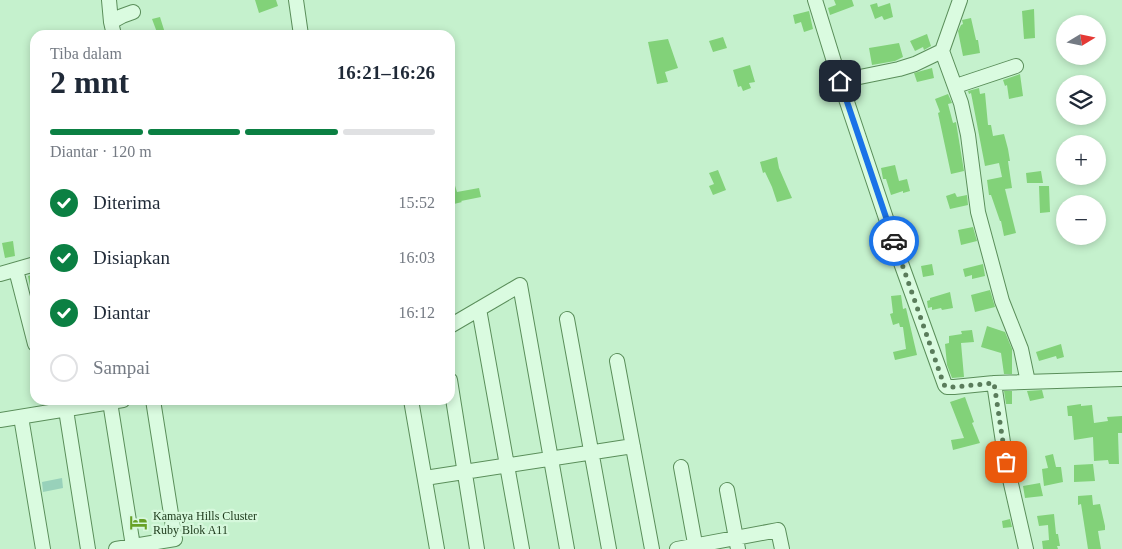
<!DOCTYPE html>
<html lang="id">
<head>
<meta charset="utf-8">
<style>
  :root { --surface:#fff; --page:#f6f6f7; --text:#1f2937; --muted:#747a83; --line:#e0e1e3; --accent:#0b8043 }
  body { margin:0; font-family:"Times New Roman",serif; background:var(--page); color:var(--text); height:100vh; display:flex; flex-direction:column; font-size:19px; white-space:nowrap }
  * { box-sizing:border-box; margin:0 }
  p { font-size:16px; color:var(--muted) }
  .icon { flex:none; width:28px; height:28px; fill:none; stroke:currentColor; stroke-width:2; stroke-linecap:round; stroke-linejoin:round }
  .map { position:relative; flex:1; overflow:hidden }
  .details { position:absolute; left:30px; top:30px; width:425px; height:375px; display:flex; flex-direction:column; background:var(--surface); border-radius:15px; box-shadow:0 2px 8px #0003 }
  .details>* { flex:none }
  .needle { width:32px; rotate:80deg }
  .controls { position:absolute; left:1056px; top:15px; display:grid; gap:10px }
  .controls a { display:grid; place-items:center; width:50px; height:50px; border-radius:50%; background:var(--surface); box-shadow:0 2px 8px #0003; font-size:25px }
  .pin { position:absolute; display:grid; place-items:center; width:42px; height:42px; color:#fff; margin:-21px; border-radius:10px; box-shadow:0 2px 8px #0006 }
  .courier { position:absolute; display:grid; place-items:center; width:50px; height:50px; margin:-25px; border:4px solid #1a73e8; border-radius:50%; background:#fff; color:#222; box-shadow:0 1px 6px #0007 }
  .overview em { font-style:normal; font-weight:800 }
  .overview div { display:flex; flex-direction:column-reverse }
  .overview { display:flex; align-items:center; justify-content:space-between; height:85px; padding:0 20px }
  h1 { font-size:32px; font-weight:800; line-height:38px }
  .bar { display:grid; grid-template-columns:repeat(4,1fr); gap:8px 5px; align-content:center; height:60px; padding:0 20px }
  .bar i { height:6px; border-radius:4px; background:var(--line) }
  .bar .active { background:var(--accent) }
  .bar p { grid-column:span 4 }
  ol { padding:0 20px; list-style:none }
  li { display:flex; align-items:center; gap:15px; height:55px }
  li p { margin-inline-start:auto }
  li .icon { padding:5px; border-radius:50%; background:var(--accent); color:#fff; stroke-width:4 }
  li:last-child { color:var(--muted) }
  li i { width:28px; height:28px; border:2px solid var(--line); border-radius:50% }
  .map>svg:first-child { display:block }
  .green { fill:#98d1ba }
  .building { fill:#82d279 }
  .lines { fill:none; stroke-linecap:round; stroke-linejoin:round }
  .minor-casing { stroke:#5a8e5a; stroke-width:16 }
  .minor { stroke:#dafbe0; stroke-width:14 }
  .done { stroke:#5a7c5b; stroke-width:5; stroke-dasharray:0 9 }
  .route { stroke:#1a73e8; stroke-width:6 }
  .labels { text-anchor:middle; stroke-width:4.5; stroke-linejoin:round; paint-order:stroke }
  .poi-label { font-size:12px; fill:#203d1e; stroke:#d6f8dc; text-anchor:start }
</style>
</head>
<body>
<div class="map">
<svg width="1122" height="549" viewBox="0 0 1122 549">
  <rect width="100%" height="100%" fill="#c5f1cd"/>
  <path class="green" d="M62 478 63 488 43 492 42 482Z"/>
  <path class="building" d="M255 0H276L278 6 259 13Z
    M834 0H852L854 6 830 15 828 8 836 5Z
    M877 3 878 7 890 3 893 17 884 20 882 16 875 19 870 5Z
    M1034 9 1035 38 1024 39 1022 11Z
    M809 11 813 29 804 32 801 22 795 24 793 15Z
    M160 17 165 33 158 35 152 19Z
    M971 18 976 40H978L980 53 963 56 958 31 961 25 963 24 962 20Z
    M927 34 931 46 924 50 923 47 915 51 910 41Z
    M723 37 727 48 713 52 709 41Z
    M668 39 678 68 665 72 668 82 657 84 648 42Z
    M899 43 903 57 895 61 872 65 869 48Z
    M750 65 755 82 749 83 751 88 743 91 741 86 738 87 733 70Z
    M932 68 934 78 917 82 914 73Z
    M1020 74 1023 96 1009 99 1007 85 1005 86 1003 80Z
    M979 88 980 94 985 93 988 125H991L993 136 1004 134 1008 149 1010 161H1008L1009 168 1012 188 1005 189 1016 233 1004 236 1001 221H1000L991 195H989L987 180 1002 177 999 163 985 166 971 93 969 94 968 91Z
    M948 94 952 103 948 104 953 123 956 122 964 171 951 174 938 113 940 112 935 99Z
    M777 157 779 168 792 198 777 202 772 187 765 172 763 173 760 162Z
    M895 165 899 181 907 179 910 191 903 193V191L891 195 886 179H883L881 168Z
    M718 170 726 190 713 195 709 186 714 184 709 173Z
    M1041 171 1043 183H1027L1026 173Z
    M450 176H452L457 192 479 188 481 197 461 201 462 202 450 205Z
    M1039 186H1049L1050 212 1040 213Z
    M955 193 957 197 967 195 968 205 950 209 946 196Z
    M973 227 977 241 961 245 958 230Z
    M13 241 15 256 5 258 2 243Z
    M883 244 885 253 876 255 874 246Z
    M932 264 934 275 923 277 921 266Z
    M983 264 985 276 972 279V275L965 277 963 269Z
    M35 274V295L32 296 28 276Z
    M990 290 995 307 975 312 971 295Z
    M950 292 953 308 942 310 941 308 932 310V307L928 308 927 301 930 300V298Z
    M901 295 903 309 906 308 917 355 895 360 893 352 906 349 903 327H900L899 323 893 325 890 314 893 313 891 296Z
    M987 326 1005 332 1012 349V374H1004L1001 353 981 347Z
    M972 330 974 342 961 343 964 377 952 378 947 365 945 344 949 343V336L962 334 961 331Z
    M1061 344 1064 357 1057 359 1056 356 1039 361 1036 352Z
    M1042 390 1044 398 1030 401 1027 391Z
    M1004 391H1012V404H1006Z
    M965 397 974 422 972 423 980 443 953 450 951 440 964 438 950 402Z
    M1081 404V406L1092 405 1094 423 1108 421 1107 417 1122 416V433H1118L1119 464H1109L1108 460 1094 461 1093 437 1074 440 1072 416H1068L1067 406Z
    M1053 454 1056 467H1061L1063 482 1044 486 1042 469 1048 468 1045 456Z
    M1093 464 1095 481 1074 482V465Z
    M1040 483 1043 496 1025 498 1023 486Z
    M1092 495 1093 505 1100 504 1105 526V530L1098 531 1101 549H1088L1081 504 1078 505V496Z
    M1054 514 1056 534H1058L1060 546H1057L1058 549H1043L1042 541 1049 540 1048 525 1039 526 1037 516Z
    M1010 519 1012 527 1003 528 1002 521Z"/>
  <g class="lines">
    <defs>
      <path id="minor" d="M109 0 111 22
        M296 0 301 35
        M815 0 840 81 901 263 945 385 947 387H954L994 383 1122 379
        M960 0 942 51 961 103 968 135 978 212 1002 301 1021 349 1028 382
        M114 35 111 22 122 16 133 12
        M840 81 899 69 915 64 942 51
        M956 86 1016 66
        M16 270 35 344
        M0 274 35 264
        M479 309 522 549
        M567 319 609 549
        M450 326 520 285 567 549
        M617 361 652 549
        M450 380 477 549
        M994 383 1006 462 1026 549
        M411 400 437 549
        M110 402 133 546
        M66 410 88 549
        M21 417 43 549
        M0 420 123 400
        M681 467 696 549
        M425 478 633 446
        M727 490 738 549
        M116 549 175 539 153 400
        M677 549 778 530 782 549"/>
    </defs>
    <use href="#minor" class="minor-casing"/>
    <use href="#minor" class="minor"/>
  </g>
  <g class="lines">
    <path class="done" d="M894 241 944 385 947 387H954L994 383 1006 462"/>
    <path class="route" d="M840 81 894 241"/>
  </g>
  <defs>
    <symbol id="hotel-bare" viewBox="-9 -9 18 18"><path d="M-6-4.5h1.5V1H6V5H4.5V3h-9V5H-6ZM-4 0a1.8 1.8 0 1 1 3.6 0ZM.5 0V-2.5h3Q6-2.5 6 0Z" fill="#67a125" stroke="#d6f8dc" stroke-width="2.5" paint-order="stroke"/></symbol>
  </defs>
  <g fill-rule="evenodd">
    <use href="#hotel-bare" x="126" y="510" width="25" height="25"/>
  </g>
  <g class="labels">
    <g class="poi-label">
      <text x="153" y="520">Kamaya Hills Cluster<tspan x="153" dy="14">Ruby Blok A11</tspan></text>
    </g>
  </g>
</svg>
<div class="controls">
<a><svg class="needle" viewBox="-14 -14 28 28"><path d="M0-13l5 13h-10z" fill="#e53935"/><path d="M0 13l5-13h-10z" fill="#747a83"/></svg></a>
<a><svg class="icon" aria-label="layers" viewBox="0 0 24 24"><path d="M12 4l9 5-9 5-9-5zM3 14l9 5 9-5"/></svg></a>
<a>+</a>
<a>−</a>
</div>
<div class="pin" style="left:1006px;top:462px;background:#ea580c"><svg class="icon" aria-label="bag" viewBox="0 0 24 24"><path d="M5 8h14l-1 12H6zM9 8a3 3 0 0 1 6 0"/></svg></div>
<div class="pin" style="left:840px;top:81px;background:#1f2937"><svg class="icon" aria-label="home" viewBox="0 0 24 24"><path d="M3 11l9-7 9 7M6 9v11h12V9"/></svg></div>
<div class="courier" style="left:894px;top:241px"><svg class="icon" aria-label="car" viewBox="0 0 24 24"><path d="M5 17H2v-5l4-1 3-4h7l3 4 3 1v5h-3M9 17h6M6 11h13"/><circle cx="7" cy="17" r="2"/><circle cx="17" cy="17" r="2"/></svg></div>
<section class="details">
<div class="overview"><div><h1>2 mnt</h1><p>Tiba dalam</p></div><em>16:21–16:26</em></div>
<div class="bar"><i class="active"></i><i class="active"></i><i class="active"></i><i></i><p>Diantar · 120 m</p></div>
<ol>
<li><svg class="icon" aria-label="check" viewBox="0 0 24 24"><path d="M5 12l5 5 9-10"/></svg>Diterima<p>15:52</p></li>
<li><svg class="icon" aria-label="check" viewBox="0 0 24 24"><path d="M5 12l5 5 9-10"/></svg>Disiapkan<p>16:03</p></li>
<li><svg class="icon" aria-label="check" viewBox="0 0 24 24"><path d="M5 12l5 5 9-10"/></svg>Diantar<p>16:12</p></li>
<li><i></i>Sampai</li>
</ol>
</section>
</div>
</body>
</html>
